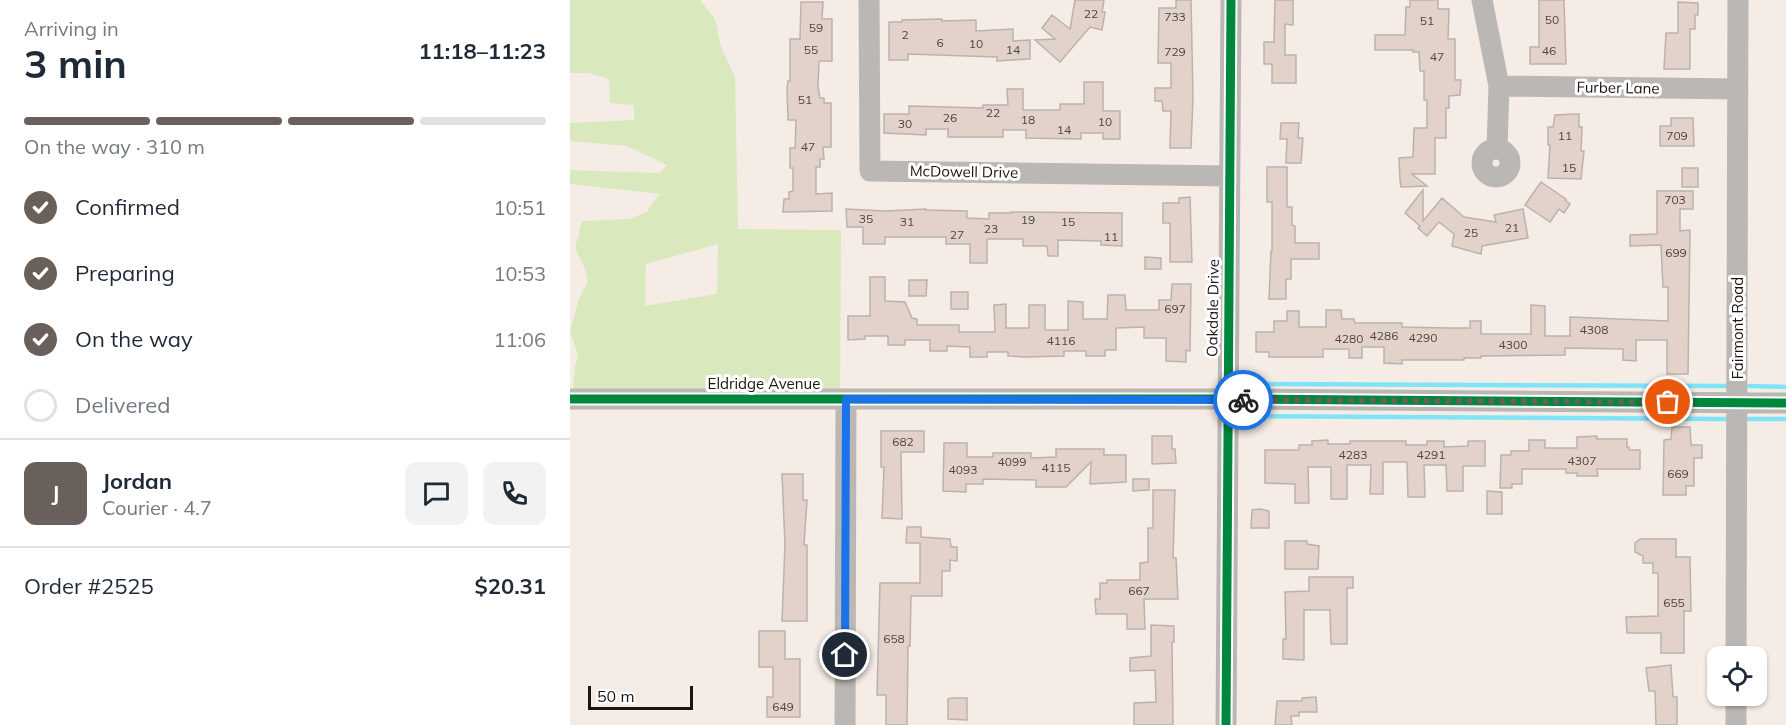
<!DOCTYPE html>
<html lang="en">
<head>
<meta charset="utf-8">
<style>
  :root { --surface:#fff; --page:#f2f2f3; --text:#1f2937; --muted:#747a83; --line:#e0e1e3; --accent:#69605b }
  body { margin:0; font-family:Mulish,sans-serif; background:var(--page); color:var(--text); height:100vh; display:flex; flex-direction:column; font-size:22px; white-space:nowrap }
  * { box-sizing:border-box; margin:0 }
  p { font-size:20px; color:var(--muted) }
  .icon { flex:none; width:33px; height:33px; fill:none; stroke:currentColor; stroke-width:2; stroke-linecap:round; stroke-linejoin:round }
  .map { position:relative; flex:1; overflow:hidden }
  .side { display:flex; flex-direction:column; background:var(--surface); width:570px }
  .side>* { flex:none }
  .buttons { position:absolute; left:1137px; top:646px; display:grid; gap:12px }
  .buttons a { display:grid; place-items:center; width:60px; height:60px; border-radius:12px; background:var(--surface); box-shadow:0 2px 4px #0004; font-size:30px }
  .scale { position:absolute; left:18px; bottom:15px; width:105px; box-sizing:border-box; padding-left:6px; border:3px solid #1d1410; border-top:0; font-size:16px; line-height:21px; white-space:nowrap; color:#1d1410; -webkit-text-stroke:4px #fff; paint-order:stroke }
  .pin { position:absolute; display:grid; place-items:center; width:51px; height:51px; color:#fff; margin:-26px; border:3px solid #fff; border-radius:50%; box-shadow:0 2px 6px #0007 }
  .courier { position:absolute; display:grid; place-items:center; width:60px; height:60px; margin:-30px; border:4px solid #1a73e8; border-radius:50%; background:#fff; color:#222; box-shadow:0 2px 8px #0007 }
  .summary em { font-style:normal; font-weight:700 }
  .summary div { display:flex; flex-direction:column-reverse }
  .summary { display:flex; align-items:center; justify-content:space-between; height:102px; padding:0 24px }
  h1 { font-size:39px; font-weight:700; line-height:45px }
  .bar { display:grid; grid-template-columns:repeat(4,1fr); gap:9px 6px; align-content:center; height:72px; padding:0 24px }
  .bar i { height:8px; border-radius:4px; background:var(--line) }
  .bar .selected { background:var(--accent) }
  .bar p { grid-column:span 4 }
  .line { display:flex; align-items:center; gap:15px; padding:0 24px; border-top:2px solid var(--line) }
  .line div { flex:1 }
  .round { display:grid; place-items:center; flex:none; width:63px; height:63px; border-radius:12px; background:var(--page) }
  ol { padding:0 24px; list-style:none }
  li { display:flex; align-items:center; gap:18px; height:66px }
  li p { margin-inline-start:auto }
  li .icon { padding:6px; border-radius:50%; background:var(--accent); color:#fff; stroke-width:4 }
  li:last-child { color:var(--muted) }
  li i { width:33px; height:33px; border:3px solid var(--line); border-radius:50% }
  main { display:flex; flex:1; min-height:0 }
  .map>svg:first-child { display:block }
  .green { fill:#dae8be; fill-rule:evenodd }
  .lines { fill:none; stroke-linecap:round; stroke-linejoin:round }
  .stream { stroke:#7ee5f8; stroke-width:4.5 }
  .building { fill:#e2d2ca; stroke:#bbb2ae; stroke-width:1.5 }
  .minor { stroke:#bab7b4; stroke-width:21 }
  .cycleway-casing { stroke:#fff; stroke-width:13 }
  .cycleway { stroke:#00873e; stroke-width:9 }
  .done { stroke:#69605b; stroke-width:6; stroke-dasharray:0 10.8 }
  .route { stroke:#1a73e8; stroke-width:8 }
  .labels { text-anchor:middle; stroke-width:6; stroke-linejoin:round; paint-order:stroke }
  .number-label { font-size:12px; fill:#4f4440 }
  .street-label { font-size:15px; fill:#1d1410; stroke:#fff }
</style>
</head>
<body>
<main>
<section class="side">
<div class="summary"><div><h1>3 min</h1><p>Arriving in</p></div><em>11:18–11:23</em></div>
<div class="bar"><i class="selected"></i><i class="selected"></i><i class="selected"></i><i></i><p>On the way · 310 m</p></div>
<ol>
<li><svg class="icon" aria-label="check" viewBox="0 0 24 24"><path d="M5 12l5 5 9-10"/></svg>Confirmed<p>10:51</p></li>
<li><svg class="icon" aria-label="check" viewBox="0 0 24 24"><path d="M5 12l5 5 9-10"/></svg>Preparing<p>10:53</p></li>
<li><svg class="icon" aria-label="check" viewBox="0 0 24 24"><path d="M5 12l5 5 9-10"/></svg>On the way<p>11:06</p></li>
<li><i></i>Delivered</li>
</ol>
<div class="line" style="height:108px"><b class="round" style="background:var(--accent);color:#fff">J</b><div><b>Jordan</b><p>Courier · 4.7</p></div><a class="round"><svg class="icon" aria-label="chat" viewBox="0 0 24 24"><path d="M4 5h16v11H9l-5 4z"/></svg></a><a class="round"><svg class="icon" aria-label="phone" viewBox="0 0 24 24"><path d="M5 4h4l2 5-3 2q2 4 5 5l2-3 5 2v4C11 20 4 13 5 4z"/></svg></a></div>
<div class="line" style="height:78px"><div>Order #2525</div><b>$20.31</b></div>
</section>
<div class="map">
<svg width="1216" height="725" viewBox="0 0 1216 725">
  <rect width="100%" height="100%" fill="#f6ece6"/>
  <path class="green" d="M0 0H130L145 19 151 47 165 77 168 229 271 230 270 397 3 389 5 366 8 356 0 331 9 299 18 281 15 269 5 248 12 221 59 219 77 212 82 203 90 194 0 184V170L90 173 97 165 57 146 0 141V123L64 120V105L40 103 39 79 18 73H0ZM148 244 147 294 75 306 76 264Z"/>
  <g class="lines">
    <path class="stream" d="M681 384 1156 386
      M1179 386 1216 387
      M677 416 1156 419
      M1179 419H1216"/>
  </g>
  <path class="building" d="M505 0H534L532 12H535L532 30 520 27 490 62 465 40 485 39 472 28 482 15 500 29Z
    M606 0H621L623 97 621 148H600L601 111H593L592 101H585V88H601V63H588L589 8H606Z
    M705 0H723V25L715 24V55H726V83H702V64H694V42H704Z
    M840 0H868V9H879L878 39H885V80H891L890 95 879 96V108H876V138H865V174H842L857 186 831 187 830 180 829 158 843 157 844 128H857V100H854V71H850L849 52H843V50H805V35H835L836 7H840Z
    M969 0H994L996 64H960V47H969Z
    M231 2H253L252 19H262V61H249L248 87 250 98H254V103H261V147H253L254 159H250V167H246V194L262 193V211L213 212 214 199H219V192L223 191V168H220V148H225L226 120H218L217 88 218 81H220V39H230Z
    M1108 2 1128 3V15H1125V29H1120V69H1094L1096 33H1108Z
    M372 19V21L406 20V31L443 29V41L460 40V59L427 61V57L338 54V60H319V22H332V20Z
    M514 82H533V111H550V139H533V133H511V139L456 138V130H433V137H378V129H356V135L314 133V114H339V106L413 108V105H438L437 89H453V110H490V104H514Z
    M1007 114H1009V127H1012L1011 151H1014L1011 179 978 178 980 145H978V127H983L985 115Z
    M1101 118H1123L1124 146H1090V126H1101Z
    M711 123H729L728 138H733L731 163H716L717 139H710Z
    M697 167H717V207H722V225L725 226V243H749V259H721V279H716V299H699L701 251H702V202H697Z
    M1112 168H1128V187H1112Z
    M971 182 996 199 995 200 1000 204 994 213 989 209 980 222 955 205Z
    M853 190V221L872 198 894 217 926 222 924 215 953 209 958 238 912 246 911 254 882 246 884 234 869 222 857 236 848 228 850 226 835 213Z
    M1087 191H1123V209H1110V231L1120 230 1118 374H1097V340H1066V361L1053 360V349L995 348V355L911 356V358H894V360H832V364L814 363V347H792V358H779V349H753V357H699V352H686V332H704V321H717V311H729V327H756V310H771L772 319H784L785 323H832V327L878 328H900V321H911V334H961V305L975 306V336H1000V317L1098 321V287H1093L1091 245 1060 246V235L1087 234Z
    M620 197 622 262H600V223H593V203H609V198Z
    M276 209 315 211 356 209V210L397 211V218L419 219V213H441V212L552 213V246L531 245V241L488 240V256H478L477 246H453V239H417V263H400V244H376V237H315V244H293V227H277Z
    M575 257 591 258V269H575Z
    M300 277H315V301L335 302 342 318 347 319V325H389V332H425L424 305 436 304V328H459V305H475V330H498V301L513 302V319H537L538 295H555L556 310H589V300H601L602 284H621L620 351 616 350V362L596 361V338H574V327L546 328V350H535V356H516V351H494V356L456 357 438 356V352H417V357H400V347L377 346V351H360V340H335V345H318V336H295V339L278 340V316H300Z
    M339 280H357L356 296H339Z
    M381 292H398V309H381Z
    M1102 427H1120L1121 445H1132V458H1124V486H1116V495H1093L1094 440 1101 439Z
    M311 431H354V452H331L332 519 312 518 314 467H311Z
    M582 436H602V449H605L606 463 582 464Z
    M1027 436V439H1057V447H1059V450H1070V469H1027L1028 476H1007V473H996V469H952V484H942V488H930L931 455H941V451H959V440H975V448H1007V437Z
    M758 440V444H780V441H836V445H857V441H874V447L898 446V441H915V466H893V491H877L876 465H854L855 497H838L837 462H813V494H800L801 465H777V499H761V467H738L739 503H725V484L695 483V450H729V445H742V441Z
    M374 443H397V457H423V453H461V458L486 457V449H534V455H556V482L520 484 521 462 496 487H466V480L413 479V484H396V492L373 491Z
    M212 474H233V500H237L234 545H237V621H212L215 545Z
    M563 479H579V490L563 491Z
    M583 490H605L603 558H606L608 599H574L575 629H557V614H526L525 599H530V583H537V580H570V563L578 562V528H583Z
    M917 491 932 492V514H917Z
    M690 509 699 511V528H681L682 510Z
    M337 527H351V537L380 539 381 547H387V561L380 560V571H372V596H341L340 646H338L337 725H316V695H307L310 583H350V543H336Z
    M1070 539H1106V557H1120L1121 611H1114V653H1091V633H1057L1056 617 1088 616V573H1083V563H1073V556L1065 552V543Z
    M715 541H737V544L749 546 748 569H715Z
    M739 577H783V588H777V644H761L760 610H734V660L713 659V639H716L715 592 739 591Z
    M581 625 604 626V642H602L603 725H564V703L586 702 585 670 560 671V658L581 656Z
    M189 631H215V659H230V717H197V697H203V667H189Z
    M1101 665 1103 697H1107V725H1086L1085 691H1079L1076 668Z
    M746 697 747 712H729V716H721L722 725H705L707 701H732V698Z
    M381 698H397V720L378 719V699Z"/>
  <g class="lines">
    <path class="minor" d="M299 0 300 171 659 176
      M912 0 929 86 927 149
      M929 86 1168 89
      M912 163a14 14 0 1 1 28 0a14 14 0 1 1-28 0Z
      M0 399H657L1216 403
      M1166 657 1168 0
      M275 725 276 399
      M656 725 661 0
      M1166 725V696"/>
    <defs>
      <path id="cycleway" d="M0 399H657L1216 403
        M656 725 661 0"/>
    </defs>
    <use href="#cycleway" class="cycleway-casing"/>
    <use href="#cycleway" class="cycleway"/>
  </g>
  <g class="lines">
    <path class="done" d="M673 400 1098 402"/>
    <path class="route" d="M275 655 276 399 673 400"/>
  </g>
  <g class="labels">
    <g class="number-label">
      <text x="521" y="18">22</text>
      <text x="605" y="21">733</text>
      <text x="982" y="24">50</text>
      <text x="857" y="25">51</text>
      <text x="246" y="32">59</text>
      <text x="335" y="39">2</text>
      <text x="370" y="47">6</text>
      <text x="406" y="48">10</text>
      <text x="241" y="54">55</text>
      <text x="443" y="54">14</text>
      <text x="979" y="55">46</text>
      <text x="605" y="56">729</text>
      <text x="867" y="61">47</text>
      <text x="235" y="104">51</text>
      <text x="423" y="117">22</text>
      <text x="380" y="122">26</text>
      <text x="458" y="124">18</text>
      <text x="535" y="126">10</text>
      <text x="335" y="128">30</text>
      <text x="494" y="134">14</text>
      <text x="995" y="140">11</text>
      <text x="1107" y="140">709</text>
      <text x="238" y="151">47</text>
      <text x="999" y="172">15</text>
      <text x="1105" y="204">703</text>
      <text x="296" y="223">35</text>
      <text x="458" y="224">19</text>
      <text x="337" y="226">31</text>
      <text x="498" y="226">15</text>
      <text x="942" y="232">21</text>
      <text x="421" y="233">23</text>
      <text x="901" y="237">25</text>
      <text x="387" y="239">27</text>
      <text x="541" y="241">11</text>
      <text x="1106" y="257">699</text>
      <text x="605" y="313">697</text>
      <text x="1024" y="334">4308</text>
      <text x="814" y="340">4286</text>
      <text x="853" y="342">4290</text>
      <text x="779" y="343">4280</text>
      <text x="491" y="345">4116</text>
      <text x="943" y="349">4300</text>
      <text x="333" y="446">682</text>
      <text x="783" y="459">4283</text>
      <text x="861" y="459">4291</text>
      <text x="1012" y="465">4307</text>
      <text x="442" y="466">4099</text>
      <text x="486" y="472">4115</text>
      <text x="393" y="474">4093</text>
      <text x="1108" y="478">669</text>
      <text x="569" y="595">667</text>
      <text x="1104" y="607">655</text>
      <text x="324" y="643">658</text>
      <text x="213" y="711">649</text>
    </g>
    <g class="street-label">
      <text transform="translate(1048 88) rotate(1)" y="5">Furber Lane</text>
      <text transform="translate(394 172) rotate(1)" y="5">McDowell Drive</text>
      <text transform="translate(643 308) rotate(-89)" y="5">Oakdale Drive</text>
      <text transform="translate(1168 328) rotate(-90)" y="5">Fairmont Road</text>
      <text x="194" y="389">Eldridge Avenue</text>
    </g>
  </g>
</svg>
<div class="buttons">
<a><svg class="icon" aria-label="locate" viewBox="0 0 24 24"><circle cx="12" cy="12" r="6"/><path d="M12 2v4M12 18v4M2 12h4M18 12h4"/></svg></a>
</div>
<div class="scale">50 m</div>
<div class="pin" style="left:1098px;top:402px;background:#ea580c"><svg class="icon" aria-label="bag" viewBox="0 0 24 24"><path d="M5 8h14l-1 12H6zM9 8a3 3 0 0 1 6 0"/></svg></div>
<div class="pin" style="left:275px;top:655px;background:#1f2937"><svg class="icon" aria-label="home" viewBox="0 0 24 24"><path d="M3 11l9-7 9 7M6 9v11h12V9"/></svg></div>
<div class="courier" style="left:673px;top:400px"><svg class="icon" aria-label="bike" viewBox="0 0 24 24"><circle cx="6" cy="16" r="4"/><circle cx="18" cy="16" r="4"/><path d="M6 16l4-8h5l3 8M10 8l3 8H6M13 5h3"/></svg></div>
</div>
</main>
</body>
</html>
